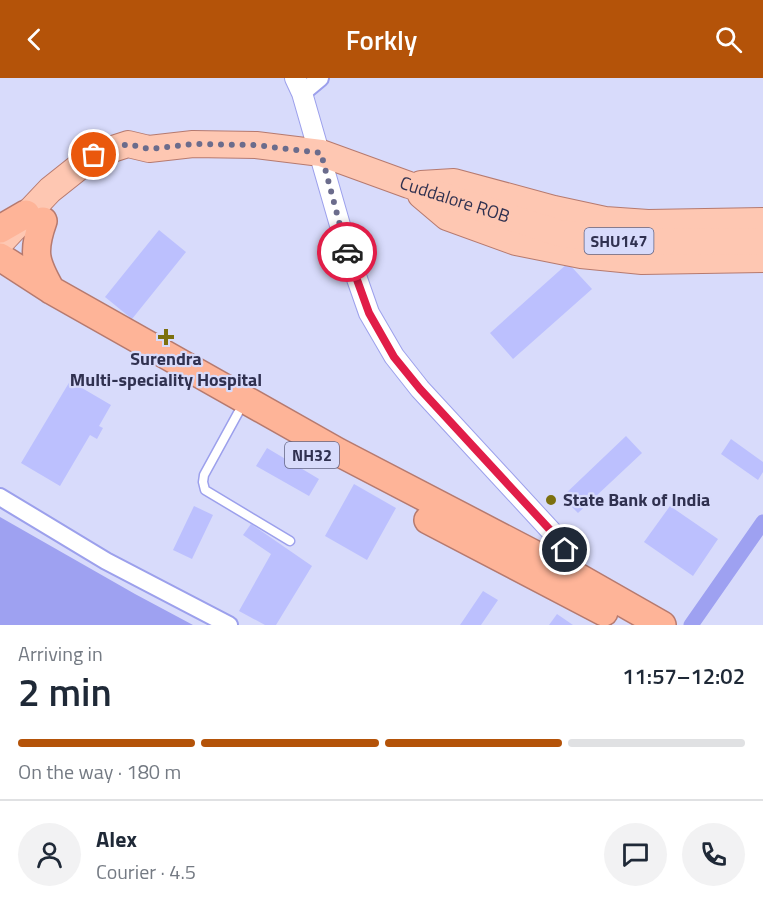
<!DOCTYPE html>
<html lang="en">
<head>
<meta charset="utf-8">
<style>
  :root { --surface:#fff; --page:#f2f2f3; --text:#1f2937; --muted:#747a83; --line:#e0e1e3; --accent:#b45309 }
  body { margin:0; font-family:"Titillium Web",sans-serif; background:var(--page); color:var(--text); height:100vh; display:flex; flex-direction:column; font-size:22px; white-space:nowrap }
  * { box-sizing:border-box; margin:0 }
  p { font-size:20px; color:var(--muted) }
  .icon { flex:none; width:33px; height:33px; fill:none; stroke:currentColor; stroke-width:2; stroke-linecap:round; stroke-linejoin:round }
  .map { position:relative; height:547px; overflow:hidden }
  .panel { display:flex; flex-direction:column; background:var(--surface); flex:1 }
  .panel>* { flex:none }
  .pin { position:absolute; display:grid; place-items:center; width:51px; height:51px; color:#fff; margin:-26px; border:3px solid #fff; border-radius:50%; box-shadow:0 2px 6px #0007 }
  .courier { position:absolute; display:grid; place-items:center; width:60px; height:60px; margin:-30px; border:4px solid #e11d48; border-radius:50%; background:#fff; color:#222; box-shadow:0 2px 8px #0007 }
  .summary em { font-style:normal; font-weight:600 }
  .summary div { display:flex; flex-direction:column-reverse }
  .summary { display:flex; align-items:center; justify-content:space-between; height:102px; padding:0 18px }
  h1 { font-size:39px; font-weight:600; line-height:45px }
  .bar { display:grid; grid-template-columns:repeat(4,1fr); gap:9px 6px; align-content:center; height:72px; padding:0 18px }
  .bar i { height:8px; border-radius:4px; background:var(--line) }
  .bar .current { background:var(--accent) }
  .bar p { grid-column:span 4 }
  .line { display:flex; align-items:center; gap:15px; padding:0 18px; border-top:2px solid var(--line) }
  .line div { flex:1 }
  .round { display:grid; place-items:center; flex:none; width:63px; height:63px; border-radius:32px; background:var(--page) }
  header { display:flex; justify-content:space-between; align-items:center; height:78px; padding:0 18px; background:var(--accent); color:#fff; font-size:27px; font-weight:600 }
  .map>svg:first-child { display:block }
  .water { fill:#9ea1f1 }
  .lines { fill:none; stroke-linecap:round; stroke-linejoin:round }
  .canal { stroke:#9ea1f1; stroke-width:15 }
  .building { fill:#bcc0fe }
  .service-casing { stroke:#9ca0ec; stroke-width:11 }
  .minor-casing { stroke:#9ca0ec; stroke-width:20 }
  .tertiary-casing { stroke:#9ca0ec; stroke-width:22 }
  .primary-casing { stroke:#b67a6f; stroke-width:28 }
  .trunk-casing { stroke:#b67a6f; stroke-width:30 }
  .service { stroke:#fff; stroke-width:8 }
  .minor { stroke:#fff; stroke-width:16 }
  .tertiary { stroke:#fff; stroke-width:20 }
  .primary { stroke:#fec7b2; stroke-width:26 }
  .trunk { stroke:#feb498; stroke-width:27 }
  .done { stroke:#6b6c8c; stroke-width:6; stroke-dasharray:0 10.8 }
  .route { stroke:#e11d48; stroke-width:8 }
  .poi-dot { fill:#7c700f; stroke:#d8dbfb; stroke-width:2 }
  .labels { text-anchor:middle; stroke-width:4.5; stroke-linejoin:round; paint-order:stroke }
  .shield { fill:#d8dbfb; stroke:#626483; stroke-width:1.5 }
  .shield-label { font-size:16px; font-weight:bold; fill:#303150 }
  .street-label { font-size:18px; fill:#303150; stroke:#d8dbfb }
  .poi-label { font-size:18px; font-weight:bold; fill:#303150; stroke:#d8dbfb }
</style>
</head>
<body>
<header><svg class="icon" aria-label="back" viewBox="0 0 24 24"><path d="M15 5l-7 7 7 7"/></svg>Forkly<svg class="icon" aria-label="search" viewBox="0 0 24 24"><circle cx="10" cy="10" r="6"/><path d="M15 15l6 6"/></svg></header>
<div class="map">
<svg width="763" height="547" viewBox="0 0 763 547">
  <rect width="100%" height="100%" fill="#d8dbfb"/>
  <path class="water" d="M0 439 135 516 193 547H0Z"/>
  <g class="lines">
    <path class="canal" d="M691 547 763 444"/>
  </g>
  <path class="building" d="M159 152 186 174 132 241 105 219Z
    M568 185 592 211 513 281 490 255Z
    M70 303 111 327 99 348 103 350 97 361 90 357 60 408 21 385Z
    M626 358 642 375 578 435 562 419Z
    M731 361 763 384V394L758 402 721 376Z
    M267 370 319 401 309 418 256 388Z
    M354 406 396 430 367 482 325 458Z
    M194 428 213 437 192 481 173 472Z
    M670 428 718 461 693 498 644 464Z
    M251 446 312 488 276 547H265L239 533 271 476 243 457Z
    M483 513 498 522 481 547H460Z
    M557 536 573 547H549Z"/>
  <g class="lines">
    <defs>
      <path id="service" d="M238 335 204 397 203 404 205 412 290 463"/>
      <path id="minor" d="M302 15 320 0
        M0 419 106 483 229 547"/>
      <path id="tertiary" d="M295 0 302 15 348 175 369 235 394 278 420 311 552 454 565 472 576 498"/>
      <g id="primary">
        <path d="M421 106 454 104 554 131 605 142 648 145 763 143"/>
        <path d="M421 117 447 139 516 164 581 177 642 183 763 181"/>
        <path id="s1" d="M0 165 50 112 94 77 128 66 149 71 193 66 256 67 321 75 409 107 559 155 631 164 763 163"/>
      </g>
      <path id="trunk" d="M43 143C32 174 35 184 51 212
        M0 151 26 136
        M0 179 51 212 338 374 576 498 662 547
        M428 442 604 534"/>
    </defs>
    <use href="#service" class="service-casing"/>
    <use href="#minor" class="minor-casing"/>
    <use href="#tertiary" class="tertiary-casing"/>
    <use href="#primary" class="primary-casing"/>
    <use href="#trunk" class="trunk-casing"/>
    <use href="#service" class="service"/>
    <use href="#minor" class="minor"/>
    <use href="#tertiary" class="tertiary"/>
    <use href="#primary" class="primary"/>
    <use href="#trunk" class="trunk"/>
  </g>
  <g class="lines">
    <path class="done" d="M94 77 128 66 149 71 193 66 255 67 321 75 347 174"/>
    <path class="route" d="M347 174 369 235 394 279 420 311 552 454 565 472"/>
  </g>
  <g class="poi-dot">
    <path d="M163 250h6v6h6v6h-6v6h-6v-6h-6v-6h6z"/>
    <circle cx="551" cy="422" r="6"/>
  </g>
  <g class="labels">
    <g class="shield">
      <rect x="584.5" y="150" width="69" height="26" rx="4.5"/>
      <rect x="285" y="364" width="54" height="26" rx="4.5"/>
    </g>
    <g class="shield-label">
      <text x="619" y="169">SHU147</text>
      <text x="312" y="383">NH32</text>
    </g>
    <g class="street-label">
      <text dy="6" stroke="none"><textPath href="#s1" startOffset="501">Cuddalore ROB</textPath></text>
    </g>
    <g class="poi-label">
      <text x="166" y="287">Surendra<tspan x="166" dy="21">Multi-speciality Hospital</tspan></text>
      <text x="563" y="428" text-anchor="start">State Bank of India</text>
    </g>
  </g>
</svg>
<div class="pin" style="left:94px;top:77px;background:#ea580c"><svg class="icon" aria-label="bag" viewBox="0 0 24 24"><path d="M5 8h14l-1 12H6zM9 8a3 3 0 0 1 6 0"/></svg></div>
<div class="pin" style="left:565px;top:472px;background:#1f2937"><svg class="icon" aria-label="home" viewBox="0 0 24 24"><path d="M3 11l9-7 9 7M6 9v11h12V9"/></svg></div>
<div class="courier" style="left:347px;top:174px"><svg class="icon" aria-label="car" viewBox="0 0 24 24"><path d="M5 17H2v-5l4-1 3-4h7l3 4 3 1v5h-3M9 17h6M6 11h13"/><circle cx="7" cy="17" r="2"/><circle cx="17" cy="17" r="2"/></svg></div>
</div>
<section class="panel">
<div class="summary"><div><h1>2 min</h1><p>Arriving in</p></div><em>11:57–12:02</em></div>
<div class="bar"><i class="current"></i><i class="current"></i><i class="current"></i><i></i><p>On the way · 180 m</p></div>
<div class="line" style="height:108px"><a class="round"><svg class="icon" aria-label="person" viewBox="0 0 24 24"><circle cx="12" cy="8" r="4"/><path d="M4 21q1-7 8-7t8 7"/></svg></a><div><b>Alex</b><p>Courier · 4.5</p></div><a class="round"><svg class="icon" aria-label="chat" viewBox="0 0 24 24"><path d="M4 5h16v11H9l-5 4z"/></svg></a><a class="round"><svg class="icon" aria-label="phone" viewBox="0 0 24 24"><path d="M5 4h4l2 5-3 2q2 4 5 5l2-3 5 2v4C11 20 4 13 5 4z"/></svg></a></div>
</section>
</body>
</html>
